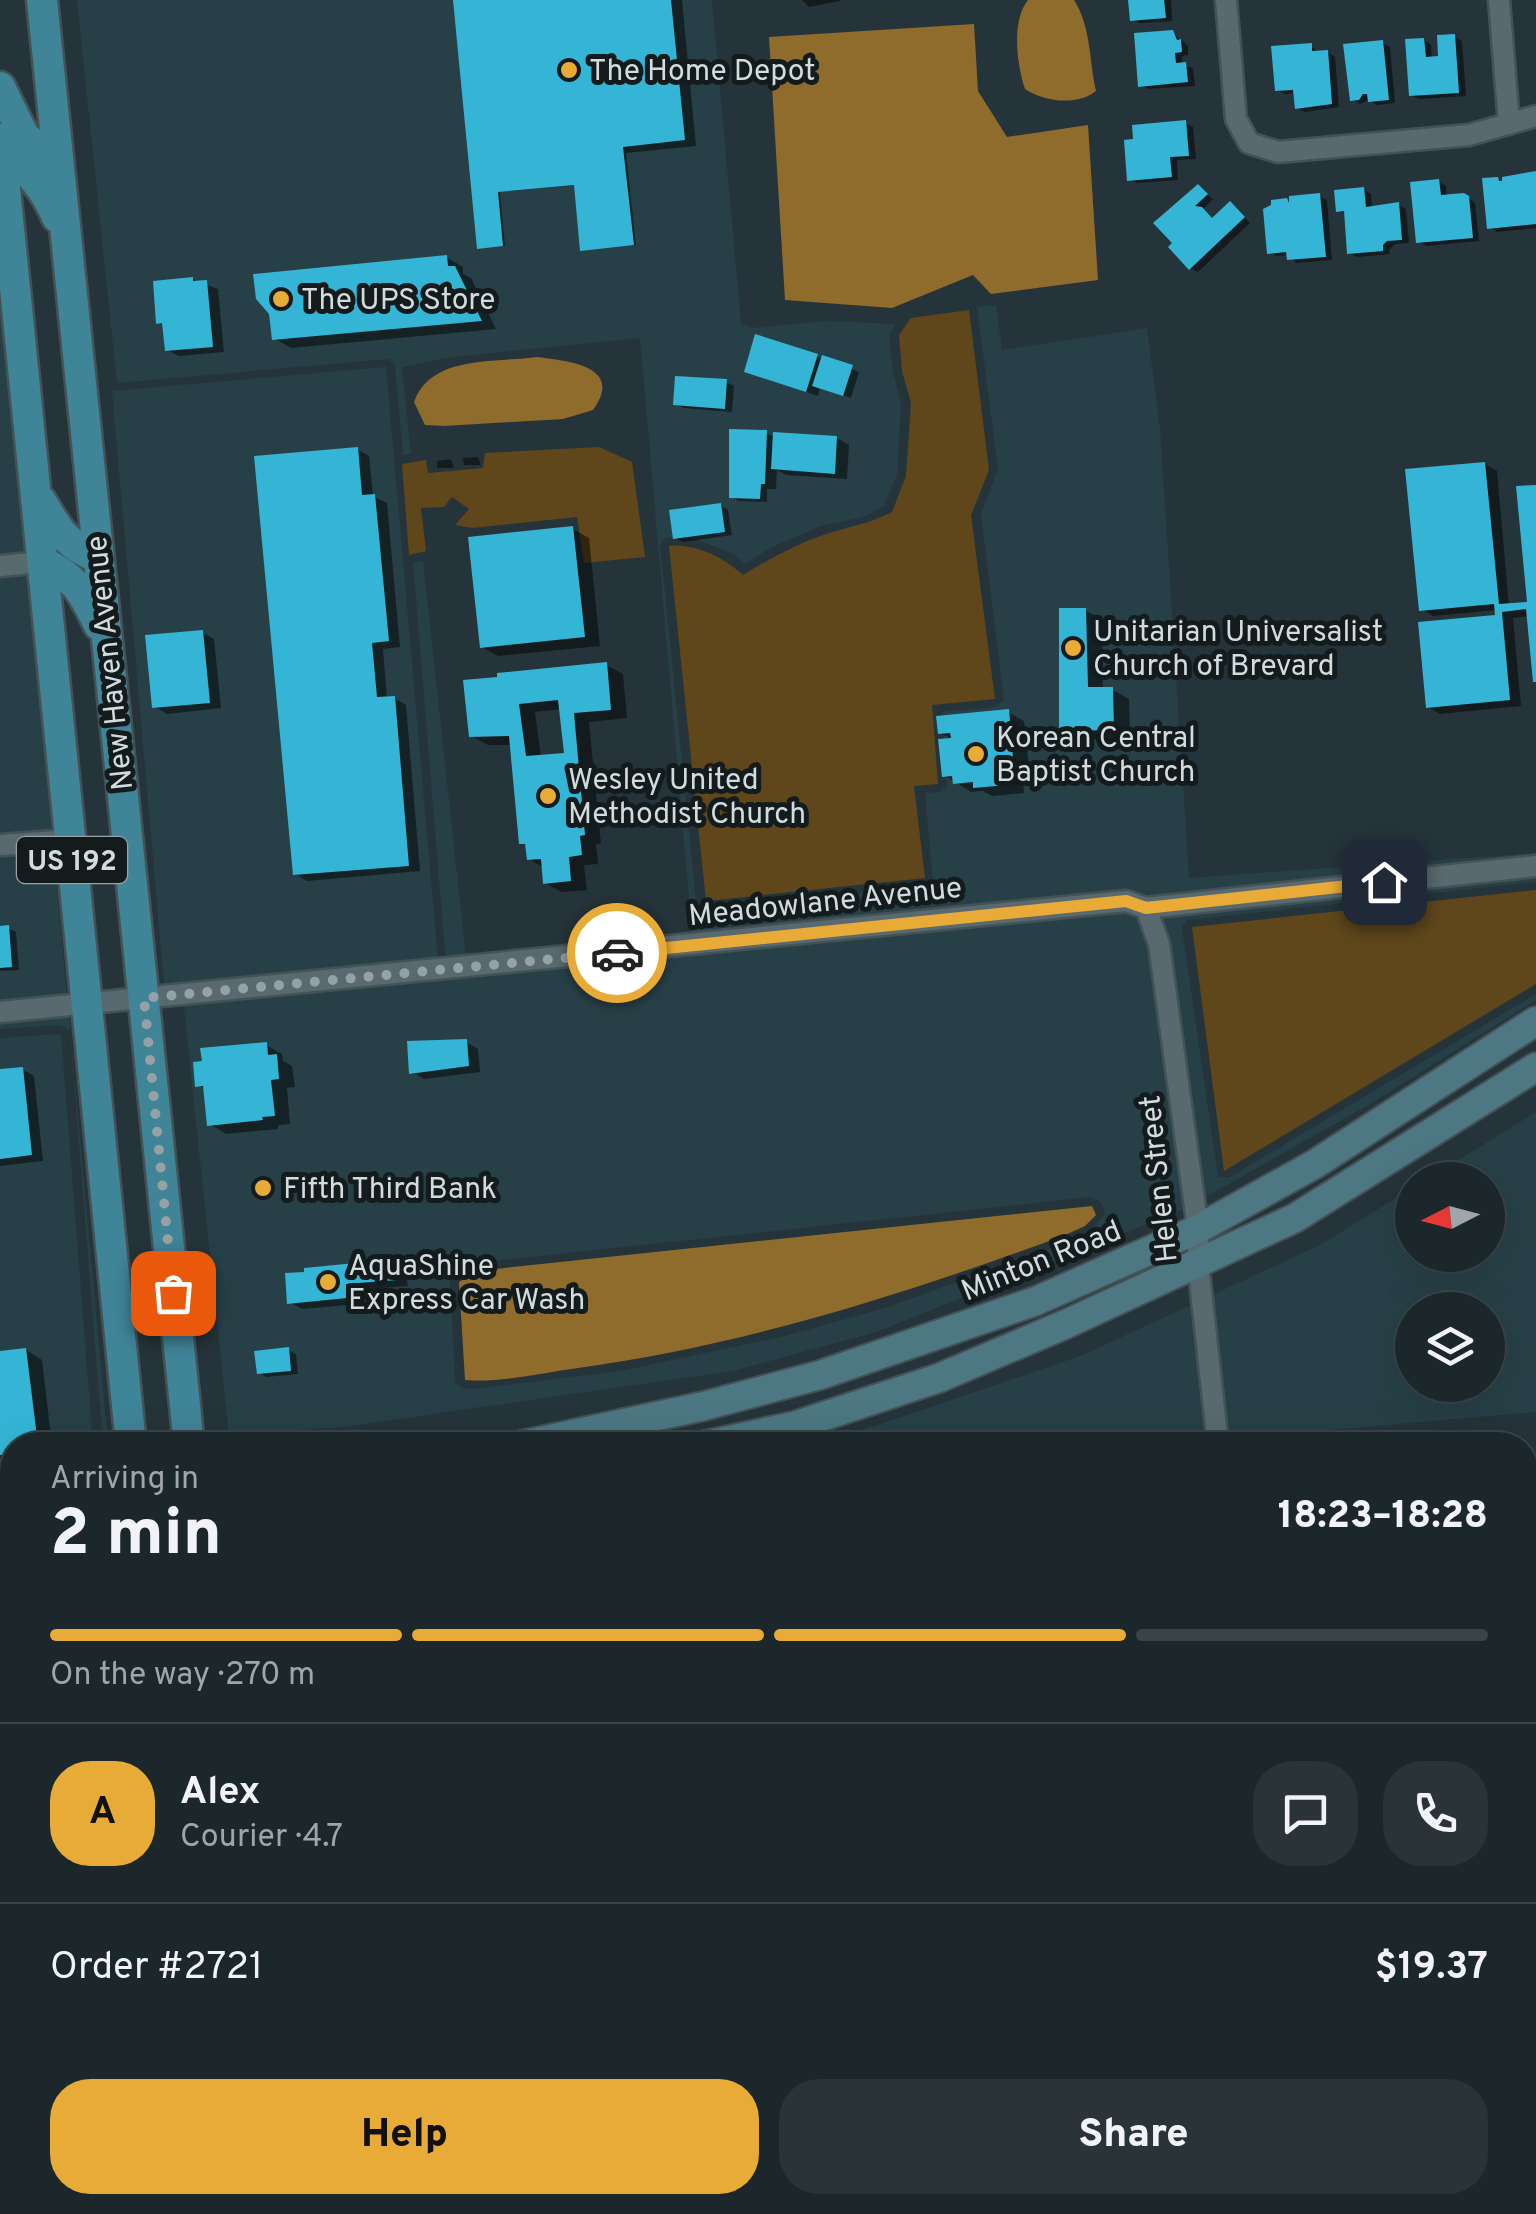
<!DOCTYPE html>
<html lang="en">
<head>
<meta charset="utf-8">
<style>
  :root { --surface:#1c272c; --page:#293338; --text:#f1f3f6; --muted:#a0a5a9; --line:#3a4448; --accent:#e8ab37 }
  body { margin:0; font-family:Overpass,sans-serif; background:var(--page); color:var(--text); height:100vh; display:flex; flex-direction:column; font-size:38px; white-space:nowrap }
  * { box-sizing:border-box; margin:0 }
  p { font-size:32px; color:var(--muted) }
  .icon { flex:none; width:55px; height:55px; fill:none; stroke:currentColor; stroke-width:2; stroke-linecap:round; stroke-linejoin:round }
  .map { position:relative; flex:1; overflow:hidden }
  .panel { position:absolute; left:0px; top:1432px; width:1538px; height:782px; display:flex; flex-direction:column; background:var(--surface); border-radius:40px 40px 0 0; box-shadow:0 10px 40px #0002,0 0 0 2px var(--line) }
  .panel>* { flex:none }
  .needle { width:65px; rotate:264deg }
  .buttons { position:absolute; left:1395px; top:1162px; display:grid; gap:20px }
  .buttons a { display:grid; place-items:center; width:110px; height:110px; border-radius:50%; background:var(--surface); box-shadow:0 10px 40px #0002,0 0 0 2px var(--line); font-size:50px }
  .pin { position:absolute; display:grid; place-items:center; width:85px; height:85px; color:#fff; margin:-42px; border-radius:20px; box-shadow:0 5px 15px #0006 }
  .courier { position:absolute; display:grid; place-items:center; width:100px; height:100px; margin:-50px; border:8px solid #e8ab37; border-radius:50%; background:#fff; color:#222; box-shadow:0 2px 12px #0007 }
  .headline em { font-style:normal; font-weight:800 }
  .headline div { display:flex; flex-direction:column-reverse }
  .headline { display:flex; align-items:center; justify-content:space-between; height:170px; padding:0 50px }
  h1 { font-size:65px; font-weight:800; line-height:75px }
  .bar { display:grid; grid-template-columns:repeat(4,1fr); gap:15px 10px; align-content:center; height:120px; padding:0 50px }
  .bar i { height:12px; border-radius:8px; background:var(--line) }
  .bar .selected { background:var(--accent) }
  .bar p { grid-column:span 4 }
  .line { display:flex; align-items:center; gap:25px; padding:0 50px; border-top:2px solid var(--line) }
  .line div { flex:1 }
  .round { display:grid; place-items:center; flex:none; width:105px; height:105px; border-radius:40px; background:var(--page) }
  .action { display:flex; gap:20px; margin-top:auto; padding:20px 50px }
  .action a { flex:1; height:115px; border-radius:40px; background:var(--accent); color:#111; font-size:40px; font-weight:800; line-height:115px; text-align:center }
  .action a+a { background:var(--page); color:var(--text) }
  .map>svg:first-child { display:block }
  .built { fill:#274047; fill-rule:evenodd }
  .green { fill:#5f471b }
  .forest { fill:#7a5711 }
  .water { fill:#906c2c }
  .shadow { fill:#0007; fill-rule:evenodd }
  .building { fill:#35b5d6; fill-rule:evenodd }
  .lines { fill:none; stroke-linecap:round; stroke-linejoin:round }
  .street-casing { stroke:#445256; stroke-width:25 }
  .secondary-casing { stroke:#445256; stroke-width:32 }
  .primary-casing { stroke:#445256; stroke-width:35 }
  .street { stroke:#586a6f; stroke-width:20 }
  .secondary { stroke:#4c7783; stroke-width:28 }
  .primary { stroke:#408497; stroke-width:30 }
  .done { stroke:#95a1a5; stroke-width:10; stroke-dasharray:0 18 }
  .route { stroke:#e8ab37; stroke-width:12 }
  .poi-dot { fill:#e8ab37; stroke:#141b1d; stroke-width:4 }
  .labels { text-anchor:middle; stroke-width:10; stroke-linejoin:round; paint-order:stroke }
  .shield { fill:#141b1d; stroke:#99a2a5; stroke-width:2.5 }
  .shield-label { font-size:28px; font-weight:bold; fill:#d2dcdf }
  .poi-label { font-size:30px; fill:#d2dcdf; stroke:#141b1d; text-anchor:start }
  .street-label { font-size:30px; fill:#d2dcdf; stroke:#141b1d }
</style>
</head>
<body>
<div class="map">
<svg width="1536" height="2214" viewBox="0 0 1536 2214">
  <rect width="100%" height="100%" fill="#25343a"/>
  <path class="built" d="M77 0H712L741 323 751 328 828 321 895 324 889 336 893 372 901 404 897 474 884 506 864 517 821 526 770 548 745 564 732 553 687 536 666 538 660 544 696 902 701 909 926 886 933 882 925 793 941 792 947 786 942 712 995 707 1004 700 981 515 998 469 977 307 996 305 1002 350 1147 328 1160 429 1189 878 1536 853V882L1186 920 1182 928 1218 1177H1230L1536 994V1000L1367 1106 1182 1210 876 1332 733 1371 343 1427 229 1435 182 989 446 963 413 563 423 561 466 957 692 932 640 338 452 357 402 367 411 454 403 455 395 366 388 359 117 383ZM1091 1197 1101 1202 1105 1213 1089 1234 885 1308 781 1337 621 1371 474 1389 463 1388 455 1382 450 1280 473 1263Z
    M0 312 25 554 0 556Z
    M386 367 438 959 164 983 112 391Z
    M27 574 52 832 0 836V576Z
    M54 852 67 997 0 1003V855Z
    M69 1016 108 1445H103L70 1030 60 1025 0 1029V1023Z
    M61 1034 93 1445H12V1504L0 1505V1038Z
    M1536 1112V1412L1284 1434 1256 1445H801L878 1425 1083 1355 1320 1245 1412 1188V1255H1488V1180H1426ZM1412 1310H1488V1385H1412Z
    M12 1568V2202L190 2203 191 2214H0V1569Z
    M536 2202 537 2214H301L300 2203Z"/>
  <path class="green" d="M969 310 989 470 971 515 995 699 932 705 938 784 914 786 925 878 706 901 669 546C696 543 724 558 743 575 769 559 795 545 823 535 847 527 869 524 892 512L906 476 911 403 902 371 899 335 911 318Z
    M599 447 632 462 645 557 584 563 577 517 472 528 455 525 469 509 452 497 444 507 421 508 426 551 409 555 402 464 426 460 428 473 483 468 485 453Z
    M1536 890V984L1224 1171 1192 927Z"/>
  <path class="forest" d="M1536 1732V2005L1525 2015V1738Z
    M1525 2053 1536 2069V2214H1353L1351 2203 1525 2202Z"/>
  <path class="water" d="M1028 0H1074C1091 26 1089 61 1096 91 1078 106 1044 102 1025 89 1017 65 1011 21 1028 0Z
    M974 24 978 91 1007 137 1088 125 1098 280 991 294 973 275 892 308 785 300 769 37Z
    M537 357C568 361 625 366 593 410L563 419 444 426 425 425 414 402C431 354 496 363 537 357Z
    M1092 1206 1096 1215 1085 1226 1063 1236C905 1294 745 1345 578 1368 542 1373 501 1383 465 1380L459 1282 476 1271Z
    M639 2203H767L770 2214H640Z"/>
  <path class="shadow" d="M455 0H682L696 146 626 153 636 245 582 249 576 185 500 192 505 246 479 247Z
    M802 0H840V1L809 7Z
    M1131 0H1171L1172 21 1140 23 1132 19Z
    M1172 32 1188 46V55L1182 56V65L1193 68 1195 86 1148 89 1141 85Z
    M1454 36 1462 41 1466 96 1419 99 1411 95 1424 40 1431 45 1432 59 1441 58Z
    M1383 43 1390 47 1395 103 1377 105 1369 100 1360 104 1353 100Z
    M1311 46 1319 53 1327 52 1335 57 1339 107 1305 112 1297 108 1296 93 1285 94 1277 90Z
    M1185 123 1193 127 1196 159 1177 160 1178 180 1137 183 1129 179Z
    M1536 174V228L1497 232 1490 228 1498 179 1505 184Z
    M1439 182 1446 186 1447 197 1463 195 1475 203 1479 241 1426 246 1418 241Z
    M1198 188 1213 199 1202 210 1214 219 1230 204 1250 223 1198 272 1190 268 1175 243Z
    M1364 190 1371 194 1372 209 1398 204 1406 209 1409 243 1395 244 1389 250 1390 254 1357 257 1350 253 1347 215 1338 210Z
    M1319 196 1327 200 1332 260 1296 263 1289 255 1277 256 1270 252 1274 202Z
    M446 257 463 267V274L471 278 496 329 291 348 274 338Z
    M192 279 218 289 224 352 179 356 167 350 165 326 159 322Z
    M816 356 859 372 851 398 820 388 818 396 747 371Z
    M726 382 734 386 732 412 683 408 676 404Z
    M766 433 776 438H837L849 445 847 479 786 475 777 470 776 489H767V502L739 501 732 497Z
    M357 449 369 456 373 496 387 503 400 647 383 649 387 699 394 698 406 705 420 871 307 881 295 874Z
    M478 457 481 465H464L463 458Z
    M451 459 454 468H437V461Z
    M1485 464 1497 471 1509 606 1530 604 1536 487V683L1530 616 1513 618 1521 706 1440 714 1428 707 1498 617 1497 610 1433 616 1421 609Z
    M721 505 728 510 732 535 683 542 675 538Z
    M573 529 589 538 600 646 498 656 482 647Z
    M1085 610 1102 620 1103 690H1113L1129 699 1130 739H1078L1062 730Z
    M202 632 214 639 221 708 167 714 155 707Z
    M606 665 623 674 627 718 589 722 601 844H596L598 864 584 865 587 890 562 892 545 883 544 868 529 859 528 846 521 843 512 745H488L471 736 466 682ZM562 709 566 755 541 758 535 712Z
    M1008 712 1024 721 1030 778 1023 779 1024 793 992 796 983 791 971 792 944 775 954 740 940 733Z
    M0 928H8L16 932 19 970 0 971Z
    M466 1042 478 1049 480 1072 424 1079 412 1072Z
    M266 1045 282 1054 283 1061 292 1066 295 1087 287 1088 290 1124 278 1125V1129L226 1134 210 1124 206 1090 198 1085 204 1064Z
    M22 1069 34 1076 43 1161 0 1166V1072Z
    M375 1264 382 1268 395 1266 406 1273 408 1286 357 1290 358 1304 302 1309 290 1302Z
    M26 1350 42 1360 52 1445H12V1464L0 1465V1353Z
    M288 1350 296 1354 298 1374 266 1377 259 1372Z
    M12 1609V1728H10L0 1722V1610Z
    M394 2202H520L522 2214H396Z"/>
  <path class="building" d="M453 0H671L685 140 623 147 634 245 580 251 574 185 498 192 503 246 477 249Z
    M1128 0H1164L1166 18 1130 21Z
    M1173 30 1177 40 1181 39 1182 52 1175 53 1176 63 1186 62 1188 82 1138 87 1134 33Z
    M1455 34 1459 93 1409 96 1405 39 1424 38 1426 57 1438 56 1437 35Z
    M1383 40 1389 100 1368 102 1367 94H1363L1359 100 1350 101 1343 44Z
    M1312 43V51L1328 50 1332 104 1295 109 1293 90 1275 91 1271 46Z
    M1186 120 1189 156 1170 157 1172 177 1127 181 1124 140 1133 139 1132 125Z
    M1536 171V224L1487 229 1482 178 1498 177 1499 181H1502V177Z
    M1439 179 1441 195 1464 193 1469 196 1473 238 1416 243 1410 182Z
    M1198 184 1208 194 1195 206 1202 207 1212 218 1230 201 1245 217 1189 270 1168 247 1172 243 1153 223Z
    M1364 187 1366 207 1399 202 1402 240 1387 241 1383 245V251L1347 254 1344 211 1336 212 1334 190Z
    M1320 193 1326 257 1287 260 1286 252 1267 254 1263 209 1271 205V200L1287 198 1289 203V196Z
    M447 255 448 266H455L482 321 272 340 269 314 256 299 253 274Z
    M193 277V281L207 280 213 347 165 351 162 323 156 324 153 281Z
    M755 334 818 354 806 392 744 372Z
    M822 355 853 365 843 396 812 386Z
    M675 376 727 379 725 409 673 405Z
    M729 429 767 430 765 484H761L760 499 729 498Z
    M773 432 837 436 835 474 771 469Z
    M358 447 362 495 375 494 389 641 372 643 377 697 395 696 409 866 293 875 254 456Z
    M1485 462 1499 604 1527 602 1516 486 1536 485V682H1533L1526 609 1502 612 1510 700 1426 708 1418 622 1495 615 1494 604 1419 611 1405 469Z
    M721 503 725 532 673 539 669 510Z
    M573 526 585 637 480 648 468 537Z
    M1059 608H1086L1088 687H1113L1114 730 1059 731Z
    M203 630 210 703 152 708 145 635Z
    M607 662 611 710 574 713 585 835 580 836 582 855 569 857 571 881 543 884 541 859 527 860 525 844H519L509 736 469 737 463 680 497 677V673ZM558 700 564 753 526 756 519 704Z
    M1009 709 1014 770H1007L1008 785 973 788V782L953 784 952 776 942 777 938 739 951 738 950 733 938 734 936 716Z
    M9 925 12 967 0 968V926Z
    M467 1039 469 1066 409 1074 407 1041Z
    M267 1042 268 1055 277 1054 279 1079 271 1080 275 1116 262 1117 263 1120 207 1126 203 1086 195 1087 193 1062 202 1061 200 1048Z
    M23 1067 32 1155 0 1159V1069Z
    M376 1261V1266L395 1264 397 1280 346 1284 347 1298 287 1304 285 1273 304 1272V1268Z
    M289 1347 291 1371 257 1374 254 1351Z
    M26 1348 38 1445H12V1454L0 1455V1351Z
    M12 1607V1718L0 1719V1608Z
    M392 2202H506V2207L443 2214H393Z"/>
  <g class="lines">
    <defs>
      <path id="street" d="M1226 0 1236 119 1249 143 1278 152 1469 135 1536 116
        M1499 0 1509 124
        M0 566 42 562
        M0 845 70 840
        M1146 908 1159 944 1198 1229V1263L1218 1445
        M0 1012 1126 901 1146 908 1536 866"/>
      <path id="secondary" d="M522 1445 704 1406 820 1375 1036 1301 1198 1229 1315 1164 1536 1021
        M706 1445 794 1426 939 1378 1066 1324 1295 1218 1536 1067
        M0 1531 12 1529"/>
      <path id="primary" d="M42 0 189 1445
        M0 87 24 136 58 165
        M0 139 131 1445
        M1 150C28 169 44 187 57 217
        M41 501C58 530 65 544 98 558
        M42 562C76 577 83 593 99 625
        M208 2202 210 2214
        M266 2202 267 2214"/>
    </defs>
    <use href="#street" class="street-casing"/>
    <use href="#secondary" class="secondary-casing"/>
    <use href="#primary" class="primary-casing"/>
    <use href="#street" class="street"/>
    <use href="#secondary" class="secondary"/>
    <use href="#primary" class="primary"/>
  </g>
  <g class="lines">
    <path class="done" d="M173 1293 144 998 617 953"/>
    <path class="route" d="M617 953 1126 901 1146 908 1384 882"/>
  </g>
  <g class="poi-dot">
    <circle cx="569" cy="70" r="10"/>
    <circle cx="281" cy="299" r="10"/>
    <circle cx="1073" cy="648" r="10"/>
    <circle cx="976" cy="754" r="10"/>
    <circle cx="548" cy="796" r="10"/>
    <circle cx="263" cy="1188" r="10"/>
    <circle cx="328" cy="1282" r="10"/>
  </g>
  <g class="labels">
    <rect class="shield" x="17" y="837" width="110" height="46" rx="8"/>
    <g class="shield-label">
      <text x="72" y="870">US 192</text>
    </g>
    <g class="poi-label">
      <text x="589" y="80">The Home Depot</text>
      <text x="301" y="309">The UPS Store</text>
      <text x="1093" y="641">Unitarian Universalist<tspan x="1093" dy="34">Church of Brevard</tspan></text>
      <text x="996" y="747">Korean Central<tspan x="996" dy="34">Baptist Church</tspan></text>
      <text x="568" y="789">Wesley United<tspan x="568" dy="34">Methodist Church</tspan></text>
      <text x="283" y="1198">Fifth Third Bank</text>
      <text x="348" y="1275">AquaShine<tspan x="348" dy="34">Express Car Wash</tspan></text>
    </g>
    <g class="street-label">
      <text transform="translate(109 663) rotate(-96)" y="10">New Haven Avenue</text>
      <text transform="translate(825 901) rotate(-6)" y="10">Meadowlane Avenue</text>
      <text transform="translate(1158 1179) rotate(-96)" y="10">Helen Street</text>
      <text transform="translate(1041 1260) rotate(-22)" y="10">Minton Road</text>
    </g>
  </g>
</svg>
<div class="buttons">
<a><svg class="needle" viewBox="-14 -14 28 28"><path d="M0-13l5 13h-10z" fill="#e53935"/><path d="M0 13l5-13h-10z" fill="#a0a5a9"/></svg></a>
<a><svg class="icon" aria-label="layers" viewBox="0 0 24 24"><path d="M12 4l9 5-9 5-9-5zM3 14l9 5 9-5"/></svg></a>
</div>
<div class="pin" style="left:173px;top:1293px;background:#ea580c"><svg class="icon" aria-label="bag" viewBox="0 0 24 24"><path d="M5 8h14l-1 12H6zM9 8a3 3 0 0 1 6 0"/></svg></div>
<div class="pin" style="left:1384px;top:882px;background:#1f2937"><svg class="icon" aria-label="home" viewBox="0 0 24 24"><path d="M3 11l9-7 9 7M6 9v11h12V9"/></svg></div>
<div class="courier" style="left:617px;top:953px"><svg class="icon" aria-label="car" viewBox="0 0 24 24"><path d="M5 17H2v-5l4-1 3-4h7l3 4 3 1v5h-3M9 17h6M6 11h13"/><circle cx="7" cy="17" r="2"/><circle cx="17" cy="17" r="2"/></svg></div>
<section class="panel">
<div class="headline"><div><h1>2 min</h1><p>Arriving in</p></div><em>18:23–18:28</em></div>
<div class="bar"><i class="selected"></i><i class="selected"></i><i class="selected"></i><i></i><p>On the way · 270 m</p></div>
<div class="line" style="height:180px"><b class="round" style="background:var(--accent);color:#111">A</b><div><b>Alex</b><p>Courier · 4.7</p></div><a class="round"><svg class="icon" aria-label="chat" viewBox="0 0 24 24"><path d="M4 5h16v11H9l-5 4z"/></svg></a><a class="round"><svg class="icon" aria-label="phone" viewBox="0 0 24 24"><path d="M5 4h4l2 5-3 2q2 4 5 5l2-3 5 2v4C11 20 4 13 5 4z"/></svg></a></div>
<div class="line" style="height:130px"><div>Order #2721</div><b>$19.37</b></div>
<div class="action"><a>Help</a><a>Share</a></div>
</section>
</div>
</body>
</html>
